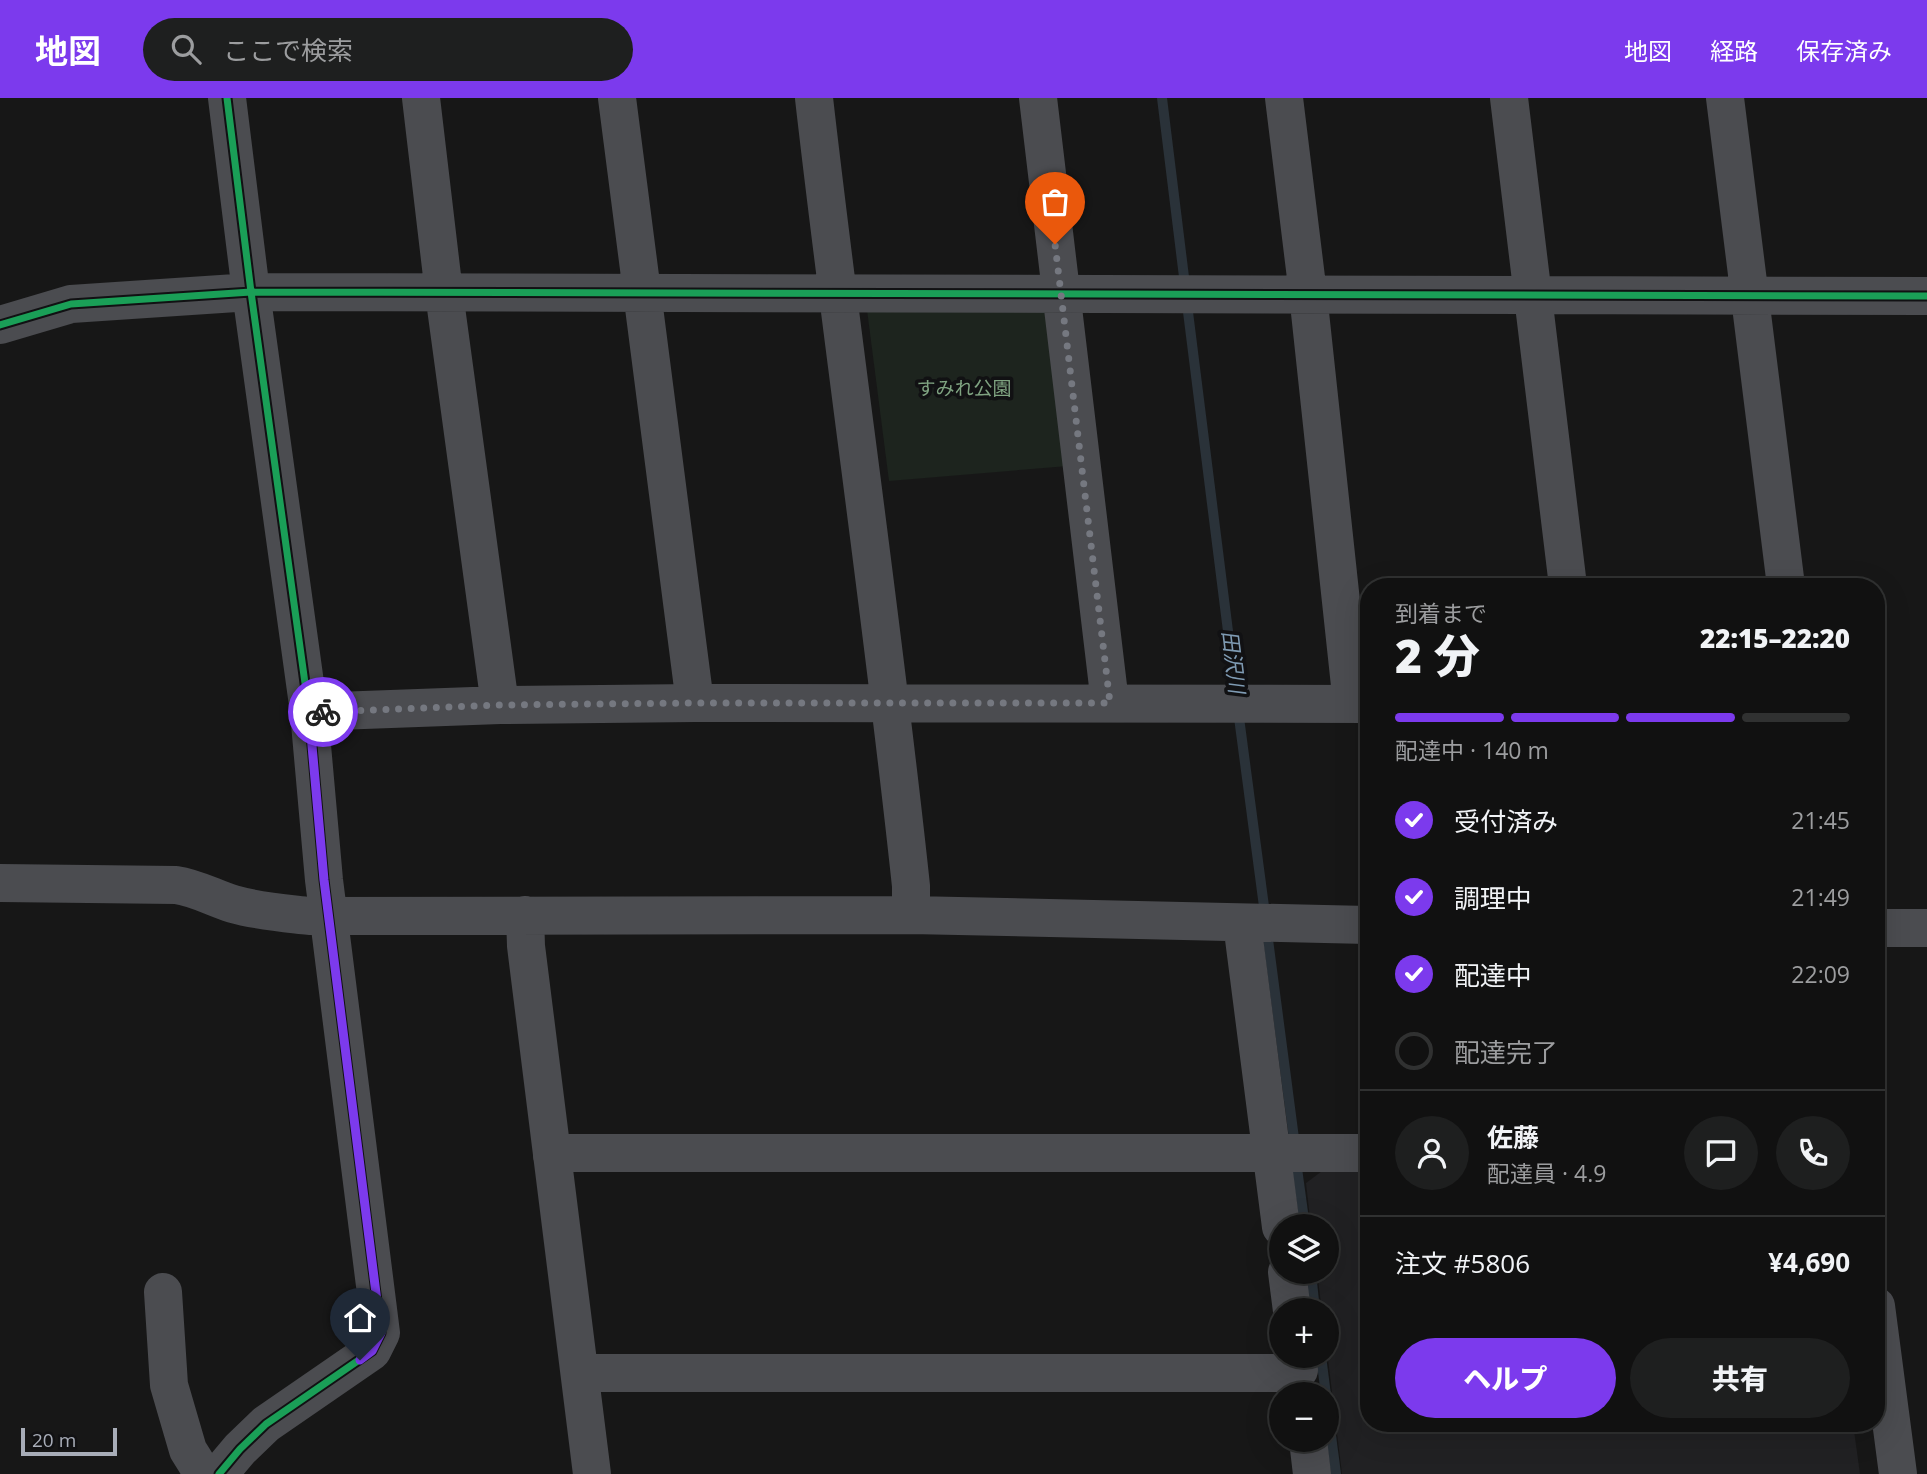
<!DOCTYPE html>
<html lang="ja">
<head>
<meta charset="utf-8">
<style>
  :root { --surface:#111; --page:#1e1f1f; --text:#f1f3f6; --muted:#9c9d9f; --line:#303131; --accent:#7c3aed }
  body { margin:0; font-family:"Open Sans","Noto Sans JP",sans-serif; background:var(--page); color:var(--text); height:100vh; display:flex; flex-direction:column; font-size:26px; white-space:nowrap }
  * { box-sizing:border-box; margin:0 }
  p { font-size:23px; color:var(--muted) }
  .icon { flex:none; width:38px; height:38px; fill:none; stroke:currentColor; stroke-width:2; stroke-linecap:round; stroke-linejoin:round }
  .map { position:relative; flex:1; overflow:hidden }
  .sheet { position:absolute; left:1360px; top:480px; width:525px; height:854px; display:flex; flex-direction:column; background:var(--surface); border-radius:28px; box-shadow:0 7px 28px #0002,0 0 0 2px var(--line) }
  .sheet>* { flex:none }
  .tools { position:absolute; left:1269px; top:1116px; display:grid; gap:14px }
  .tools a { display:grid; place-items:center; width:70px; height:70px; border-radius:50%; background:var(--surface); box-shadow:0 7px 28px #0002,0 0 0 2px var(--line); font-size:35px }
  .scale { position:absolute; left:21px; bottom:18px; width:96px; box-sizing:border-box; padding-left:7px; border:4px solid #a8adb8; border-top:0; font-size:19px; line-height:24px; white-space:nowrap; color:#a8adb8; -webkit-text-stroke:5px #111113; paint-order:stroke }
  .pin { position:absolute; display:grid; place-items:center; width:60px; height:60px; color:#fff; margin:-72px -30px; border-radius:50% 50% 50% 0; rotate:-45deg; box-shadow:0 0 7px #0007 }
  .pin .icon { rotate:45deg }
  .courier { position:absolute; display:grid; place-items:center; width:70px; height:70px; margin:-35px; border:5px solid #7c3aed; border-radius:50%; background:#fff; color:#222; box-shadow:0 2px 9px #0007 }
  .head em { font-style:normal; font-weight:800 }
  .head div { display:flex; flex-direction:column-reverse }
  .head { display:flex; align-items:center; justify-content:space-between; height:119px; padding:0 35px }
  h1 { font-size:46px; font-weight:800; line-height:52px }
  .bar { display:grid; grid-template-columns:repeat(4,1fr); gap:10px 7px; align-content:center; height:84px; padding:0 35px }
  .bar i { height:9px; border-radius:5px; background:var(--line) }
  .bar .current { background:var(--accent) }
  .bar p { grid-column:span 4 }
  .line { display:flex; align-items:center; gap:18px; padding:0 35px; border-top:2px solid var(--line) }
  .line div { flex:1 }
  .round { display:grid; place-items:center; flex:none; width:74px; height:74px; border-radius:37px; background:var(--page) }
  ol { padding:0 35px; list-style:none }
  li { display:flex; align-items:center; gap:21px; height:77px }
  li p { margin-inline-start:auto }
  li .icon { padding:7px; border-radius:50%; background:var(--accent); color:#fff; stroke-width:4 }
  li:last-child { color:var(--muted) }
  li i { width:38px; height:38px; border:4px solid var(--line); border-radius:50% }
  .primary-button { display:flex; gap:14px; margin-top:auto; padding:14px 35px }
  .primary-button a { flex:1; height:80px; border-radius:42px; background:var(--accent); color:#fff; font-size:28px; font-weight:800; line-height:80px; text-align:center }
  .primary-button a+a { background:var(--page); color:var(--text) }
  header { display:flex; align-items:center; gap:42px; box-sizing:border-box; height:98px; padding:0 35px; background:var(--accent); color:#fff }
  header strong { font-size:33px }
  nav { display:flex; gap:38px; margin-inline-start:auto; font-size:24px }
  .search { width:490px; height:63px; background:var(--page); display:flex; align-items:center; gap:18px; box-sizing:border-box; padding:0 24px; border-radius:38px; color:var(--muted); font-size:26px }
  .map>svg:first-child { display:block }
  .built { fill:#212123 }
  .green { fill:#1d241e }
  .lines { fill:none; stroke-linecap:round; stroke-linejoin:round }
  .stream { stroke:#2a3239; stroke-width:10 }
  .minor { stroke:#4b4c50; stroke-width:38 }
  .cycleway-casing { stroke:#111113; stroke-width:11 }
  .cycleway { stroke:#1a9f57; stroke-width:7 }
  .done { stroke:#757880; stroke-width:7; stroke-dasharray:0 12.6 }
  .route { stroke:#7c3aed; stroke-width:9 }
  .labels { text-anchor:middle; stroke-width:7; stroke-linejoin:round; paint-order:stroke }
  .park-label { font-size:19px; fill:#7fa381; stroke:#111113 }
  .water-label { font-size:21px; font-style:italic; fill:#7f9bb3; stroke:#111113 }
</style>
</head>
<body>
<header>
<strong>地図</strong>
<div class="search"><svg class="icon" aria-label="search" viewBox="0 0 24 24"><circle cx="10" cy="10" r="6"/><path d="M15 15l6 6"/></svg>ここで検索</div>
<nav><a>地図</a><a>経路</a><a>保存済み</a></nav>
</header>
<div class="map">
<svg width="1927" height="1376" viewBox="0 0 1927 1376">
  <rect width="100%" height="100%" fill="#171717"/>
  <path class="built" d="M1326 1070H1368V1325H1853L1860 1376H1342L1327 1253 1326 1213H1322L1317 1174H1326V1129H1311L1306 1085Z"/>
  <path class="green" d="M866 204 1053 205 1068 368 889 383Z"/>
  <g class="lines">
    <path class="stream" d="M1162 0 1185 187
      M1187 206 1236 597
      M1238 612 1265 816
      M1267 834 1295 1048
      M1296 1063 1305 1129
      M1311 1174 1315 1213
      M1321 1258 1326 1297
      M1326 1299 1336 1376"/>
    <path class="minor" d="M421 0 444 195 500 607
      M617 0 695 605
      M814 0C844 263 883 524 911 788V817
      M1038 0 1110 605
      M1284 0 1308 196 1352 606
      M1509 0 1568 488
      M1725 0 1786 488
      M0 227 71 206 251 194 1927 198
      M309 614 500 607 695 605 1368 606
      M0 785 176 787C197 790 213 800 233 806 257 813 283 815 309 818L911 817 1368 827
      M525 817 526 848 592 1376
      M1242 825 1281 1129
      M1876 830H1927
      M552 1058 567 1055H1368
      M1287 1174 1292 1213
      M163 1194 169 1287 188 1352 203 1376
      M1876 1208 1898 1376
      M580 1277 594 1275H1283L1299 1272
      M1308 1342 1312 1376
      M219 1376 240 1351 266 1326 372 1253 381 1235 324 782 309 614 251 194 227 0"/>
    <defs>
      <path id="cycleway" d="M0 227 71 206 251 194 1927 198
        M219 1376 240 1351 266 1326 372 1253 381 1235 324 782 309 614 251 194 227 0"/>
    </defs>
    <use href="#cycleway" class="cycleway-casing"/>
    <use href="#cycleway" class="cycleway"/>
  </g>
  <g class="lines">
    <path class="done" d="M323 614 500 607 695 605H1110L1055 146"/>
    <path class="route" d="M323 614H309L324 782 381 1235 372 1253 360 1262"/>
  </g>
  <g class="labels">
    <g class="park-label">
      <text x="964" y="297">すみれ公園</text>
    </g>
    <g class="water-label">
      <text transform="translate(1233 564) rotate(83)" y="7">田沢川</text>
    </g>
  </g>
</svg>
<div class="tools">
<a><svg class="icon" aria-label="layers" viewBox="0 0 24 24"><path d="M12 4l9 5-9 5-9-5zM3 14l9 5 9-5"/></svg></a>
<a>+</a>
<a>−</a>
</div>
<div class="scale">20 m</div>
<div class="pin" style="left:1055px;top:146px;background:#ea580c"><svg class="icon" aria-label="bag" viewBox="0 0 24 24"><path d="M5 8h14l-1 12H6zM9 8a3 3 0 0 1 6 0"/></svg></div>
<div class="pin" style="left:360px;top:1262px;background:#1f2937"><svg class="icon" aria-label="home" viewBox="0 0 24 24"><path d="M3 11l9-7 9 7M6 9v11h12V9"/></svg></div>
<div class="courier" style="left:323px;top:614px"><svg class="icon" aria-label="bike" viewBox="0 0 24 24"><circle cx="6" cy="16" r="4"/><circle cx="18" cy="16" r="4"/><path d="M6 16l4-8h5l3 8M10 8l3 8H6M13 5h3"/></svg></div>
<section class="sheet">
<div class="head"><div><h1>2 分</h1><p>到着まで</p></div><em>22:15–22:20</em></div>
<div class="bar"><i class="current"></i><i class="current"></i><i class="current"></i><i></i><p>配達中 · 140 m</p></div>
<ol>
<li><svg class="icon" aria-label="check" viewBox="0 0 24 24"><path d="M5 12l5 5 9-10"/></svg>受付済み<p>21:45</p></li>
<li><svg class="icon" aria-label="check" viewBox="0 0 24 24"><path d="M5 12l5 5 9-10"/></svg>調理中<p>21:49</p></li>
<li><svg class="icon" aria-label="check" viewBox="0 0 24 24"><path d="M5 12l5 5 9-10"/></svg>配達中<p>22:09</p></li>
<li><i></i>配達完了</li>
</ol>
<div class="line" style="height:126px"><a class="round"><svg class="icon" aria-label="person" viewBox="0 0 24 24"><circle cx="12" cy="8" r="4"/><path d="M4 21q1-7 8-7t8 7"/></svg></a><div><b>佐藤</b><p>配達員 · 4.9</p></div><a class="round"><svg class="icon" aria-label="chat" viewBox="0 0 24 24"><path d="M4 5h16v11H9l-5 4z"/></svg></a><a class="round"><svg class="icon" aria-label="phone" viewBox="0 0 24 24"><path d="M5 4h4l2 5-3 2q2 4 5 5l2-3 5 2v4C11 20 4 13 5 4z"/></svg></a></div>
<div class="line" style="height:91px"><div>注文 #5806</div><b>¥4,690</b></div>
<div class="primary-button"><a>ヘルプ</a><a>共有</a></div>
</section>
</div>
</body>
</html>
